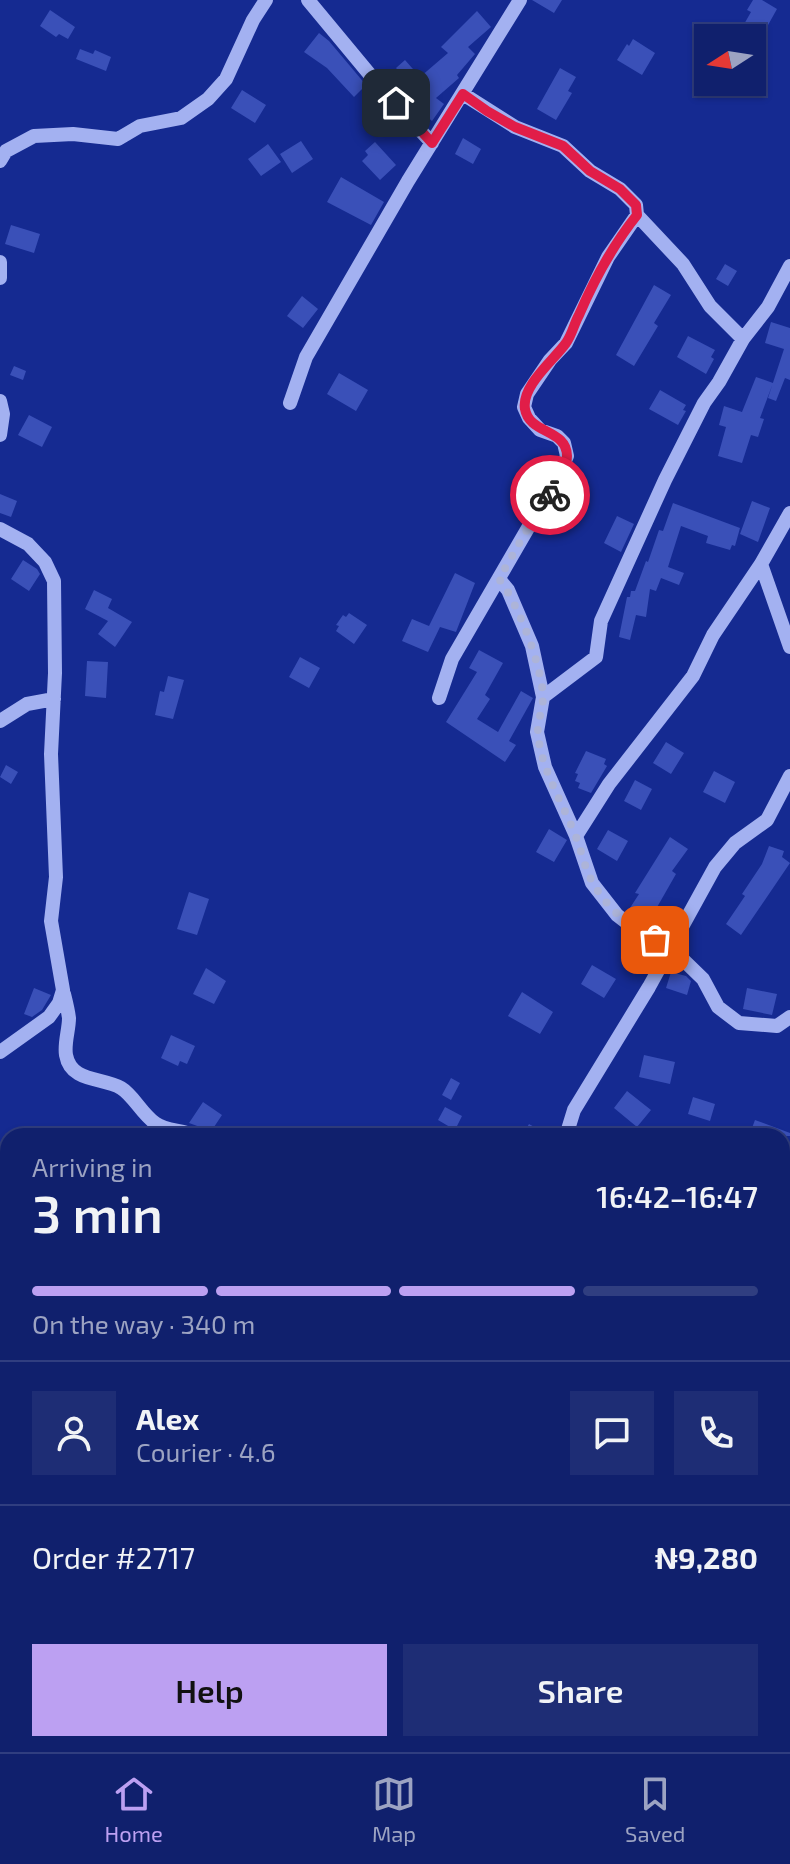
<!DOCTYPE html>
<html lang="en">
<head>
<meta charset="utf-8">
<style>
  :root { --surface:#10206d; --page:#1e2d75; --text:#f1f3f6; --muted:#9ca3c2; --line:#303e80; --accent:#bca0f2 }
  body { margin:0; font-family:"Exo 2",sans-serif; background:var(--page); color:var(--text); height:100vh; display:flex; flex-direction:column; font-size:30px; white-space:nowrap }
  * { box-sizing:border-box; margin:0 }
  p { font-size:26px; color:var(--muted) }
  .icon { flex:none; width:44px; height:44px; fill:none; stroke:currentColor; stroke-width:2; stroke-linecap:round; stroke-linejoin:round }
  .map { position:relative; flex:1; overflow:hidden }
  .details { position:absolute; left:0px; top:1128px; width:790px; height:624px; display:flex; flex-direction:column; background:var(--surface); border-radius:24px 24px 0 0; box-shadow:0 2px 6px #0004,0 0 0 2px var(--line) }
  .details>* { flex:none }
  .needle { width:52px; rotate:258deg }
  .controls { position:absolute; left:694px; top:24px; display:grid; gap:16px }
  .controls a { display:grid; place-items:center; width:72px; height:72px; border-radius:0px; background:var(--surface); box-shadow:0 2px 6px #0004,0 0 0 2px var(--line); font-size:40px }
  .pin { position:absolute; display:grid; place-items:center; width:68px; height:68px; color:#fff; margin:-34px; border-radius:16px; box-shadow:0 4px 12px #0006 }
  .courier { position:absolute; display:grid; place-items:center; width:80px; height:80px; margin:-40px; border:6px solid #e11d48; border-radius:50%; background:#fff; color:#222; box-shadow:0 2px 10px #0007 }
  .overview em { font-style:normal; font-weight:600 }
  .overview div { display:flex; flex-direction:column-reverse }
  .overview { display:flex; align-items:center; justify-content:space-between; height:136px; padding:0 32px }
  h1 { font-size:52px; font-weight:600; line-height:60px }
  .bar { display:grid; grid-template-columns:repeat(4,1fr); gap:12px 8px; align-content:center; height:96px; padding:0 32px }
  .bar i { height:10px; border-radius:6px; background:var(--line) }
  .bar .current { background:var(--accent) }
  .bar p { grid-column:span 4 }
  .line { display:flex; align-items:center; gap:20px; padding:0 32px; border-top:2px solid var(--line) }
  .line div { flex:1 }
  .round { display:grid; place-items:center; flex:none; width:84px; height:84px; border-radius:0px; background:var(--page) }
  .cta { display:flex; gap:16px; margin-top:auto; padding:16px 32px }
  .cta a { flex:1; height:92px; border-radius:0px; background:var(--accent); color:#111; font-size:32px; font-weight:600; line-height:92px; text-align:center }
  .cta a+a { background:var(--page); color:var(--text) }
  .dock { display:flex; justify-content:space-around; align-items:center; height:112px; border-top:2px solid var(--line); background:var(--surface); font-size:22px; color:var(--muted) }
  .dock a { display:grid; justify-items:center; gap:4px }
  .dock .current { color:var(--accent) }
  .map>svg:first-child { display:block }
  .building { fill:#3a50b8 }
  .lines { fill:none; stroke-linecap:round; stroke-linejoin:round }
  .minor { stroke:#a3b1f1; stroke-width:14 }
  .done { stroke:#adb4d8; stroke-width:8; stroke-dasharray:0 14.4 }
  .route { stroke:#e11d48; stroke-width:10 }
</style>
</head>
<body>
<div class="map">
<svg width="790" height="1752" viewBox="0 0 790 1752">
  <rect width="100%" height="100%" fill="#152a91"/>
  <path class="building" d="M532 0H562L554 13Z
    M753 0H762L777 9 763 34 759 32 758 34 743 26 751 12 747 10Z
    M50 10 75 27 68 39 59 34 56 37 40 26Z
    M477 11 491 27 468 47 475 54 457 75 459 78 436 98 444 104 432 121 412 104 420 95 396 68 405 60 420 77 448 53 441 47Z
    M319 33 329 41 366 85 354 97 327 68 304 52Z
    M633 39 655 53 642 75 617 60 627 44 629 46Z
    M80 49 93 54 95 50 111 57 106 71 76 59Z
    M560 68 576 77 568 91 572 93 556 120 537 109Z
    M242 90 266 105 255 123 231 108Z
    M463 138 481 149 473 164 455 154Z
    M301 141 313 159 292 173 280 154Z
    M375 142 396 165 380 180 362 161 368 155 365 151Z
    M268 144 281 162 261 176 248 159Z
    M341 177 384 202 371 225 327 202Z
    M11 225 40 234 34 253 5 244Z
    M725 264 737 271 728 286 716 279Z
    M654 285 671 295 654 323 658 326 634 366 616 355Z
    M302 296 318 309 303 328 287 316Z
    M771 322 790 328V380L785 378 776 401 768 398 784 349 765 343Z
    M688 336 715 350 711 357 714 359 706 374 677 357Z
    M14 366 26 371 23 380 10 375Z
    M339 373 368 390 356 411 327 394Z
    M756 377 773 383 760 418 764 419 758 437 751 435 742 463 718 456 726 427 719 425 724 406 742 412Z
    M660 390 686 405 683 410 686 411 678 425 649 409Z
    M29 415 52 427 42 447 18 435Z
    M0 494 17 501 11 517 0 513Z
    M752 501 770 508 758 542 740 534Z
    M673 503 740 528 735 546 732 545 730 550 706 543 708 536 681 526 668 567 684 573 679 585 661 578 656 591 650 589 646 617 636 615 630 640 619 637 627 597H630L631 591H635L646 561 648 562 659 530 663 531Z
    M617 516 634 524 621 552 604 543Z
    M23 560 37 569 40 574 29 591 11 579Z
    M455 573 475 583 456 632 440 627 428 652 402 641 412 619 429 626Z
    M94 590 112 599 108 608 132 622 115 647 98 634 108 621 85 609Z
    M349 613 367 625 354 644 336 631 339 626 336 625 343 615 346 617Z
    M479 650 503 663 485 695 490 699 477 719 498 732 521 691 533 698 509 741 516 745 505 762 446 722 477 672 469 668Z
    M300 657 320 668 309 688 289 677Z
    M87 661 108 662 106 698 85 696Z
    M168 676 184 680 173 719 155 715 160 691 164 692Z
    M666 742 684 753 671 774 653 763Z
    M586 751 606 759 604 764 607 766 591 793 578 788 580 783 575 781 578 774 575 773Z
    M6 765 18 772 11 784 0 777Z
    M714 771 735 782 725 803 703 792Z
    M635 780 652 789 641 810 624 801Z
    M549 829 567 840 554 862 536 852Z
    M608 830 628 841 617 861 597 849Z
    M670 837 688 849 672 871 676 874 648 923 628 911 639 894 635 893Z
    M769 846 784 851 782 857 790 863 741 935 726 924 745 896 742 894 762 864Z
    M189 892 209 899 197 935 177 929Z
    M592 965 616 979 604 998 581 984Z
    M206 968 226 981 214 1004 193 994Z
    M671 972 686 976 691 981 687 995 666 988Z
    M34 988 51 995 42 1010 32 1017 24 1014Z
    M747 988 777 994 772 1015 743 1009Z
    M522 992 553 1012 540 1034 508 1016Z
    M171 1035 195 1046 187 1064 180 1061 178 1066 161 1058Z
    M644 1055 675 1062 670 1084 639 1077Z
    M451 1078 460 1083 451 1100 442 1095Z
    M627 1091 651 1110 637 1127 614 1108Z
    M693 1097 715 1104 710 1121 688 1114Z
    M203 1102 222 1115 208 1136H205L200 1127 189 1123Z
    M445 1107 462 1116 455 1130 438 1120Z
    M755 1120 790 1133V1136H749Z
    M529 1124 550 1136H522Z"/>
  <g class="lines">
    <path class="minor" d="M308 0 381 88 432 143
      M0 161 6 151 34 136 73 134 118 139 140 126 181 118 208 99 226 79 253 20 266 0
      M637 215 683 264 710 306 743 339
      M0 262V278
      M0 401 3 414 0 435
      M290 403 306 357 408 181 520 0
      M0 529 28 544 45 562 54 581 55 673 51 754 56 877 51 921 63 990 59 1003 49 1017 0 1052
      M761 564 790 647
      M499 579 508 590 532 646 543 697 537 732 545 767 576 836 592 883 617 915 639 932 671 948 703 979 718 1007 739 1023 777 1026 790 1017
      M543 697 596 657 601 621 665 480 704 403 719 382 743 339 768 307 790 266
      M439 698 452 659 528 528 545 507 567 456 564 443 557 436 540 430 529 418 524 407 527 394 550 360 566 343 608 257 637 215 636 205 620 189 590 171 563 146 515 127 463 94
      M0 721 27 704 54 699
      M576 836 609 784 693 676 713 635 761 564 790 513
      M64 994C66 1002 68 1010 69 1018 69 1030 64 1043 66 1055 71 1083 103 1077 121 1088 133 1095 142 1114 155 1123 167 1132 182 1129 195 1136
      M566 1136 574 1110 649 987 715 867 735 843 767 820 790 776
      M0 1298 8 1303
      M0 1531 8 1524
      M0 1565 8 1567
      M0 1625 8 1632
      M124 1744 135 1752
      M561 1744 573 1752
      M350 1752 357 1744
      M520 1752 523 1744"/>
  </g>
  <g class="lines">
    <path class="done" d="M550 495 545 507 528 528 499 579C518 603 543 668 543 699 542 711 537 723 538 735 542 772 563 803 576 837 582 852 585 870 593 883 607 908 630 928 655 940"/>
    <path class="route" d="M396 103 432 143 463 94 487 111 515 127 563 146 590 171 620 189 636 205 637 215C613 245 594 280 579 315 574 324 572 335 566 343 554 360 521 386 525 409 529 434 567 429 567 456 567 468 556 484 550 495"/>
  </g>
</svg>
<div class="controls">
<a><svg class="needle" viewBox="-14 -14 28 28"><path d="M0-13l5 13h-10z" fill="#e53935"/><path d="M0 13l5-13h-10z" fill="#9ca3c2"/></svg></a>
</div>
<div class="pin" style="left:655px;top:940px;background:#ea580c"><svg class="icon" aria-label="bag" viewBox="0 0 24 24"><path d="M5 8h14l-1 12H6zM9 8a3 3 0 0 1 6 0"/></svg></div>
<div class="pin" style="left:396px;top:103px;background:#1f2937"><svg class="icon" aria-label="home" viewBox="0 0 24 24"><path d="M3 11l9-7 9 7M6 9v11h12V9"/></svg></div>
<div class="courier" style="left:550px;top:495px"><svg class="icon" aria-label="bike" viewBox="0 0 24 24"><circle cx="6" cy="16" r="4"/><circle cx="18" cy="16" r="4"/><path d="M6 16l4-8h5l3 8M10 8l3 8H6M13 5h3"/></svg></div>
<section class="details">
<div class="overview"><div><h1>3 min</h1><p>Arriving in</p></div><em>16:42–16:47</em></div>
<div class="bar"><i class="current"></i><i class="current"></i><i class="current"></i><i></i><p>On the way · 340 m</p></div>
<div class="line" style="height:144px"><a class="round"><svg class="icon" aria-label="person" viewBox="0 0 24 24"><circle cx="12" cy="8" r="4"/><path d="M4 21q1-7 8-7t8 7"/></svg></a><div><b>Alex</b><p>Courier · 4.6</p></div><a class="round"><svg class="icon" aria-label="chat" viewBox="0 0 24 24"><path d="M4 5h16v11H9l-5 4z"/></svg></a><a class="round"><svg class="icon" aria-label="phone" viewBox="0 0 24 24"><path d="M5 4h4l2 5-3 2q2 4 5 5l2-3 5 2v4C11 20 4 13 5 4z"/></svg></a></div>
<div class="line" style="height:104px"><div>Order #2717</div><b>₦9,280</b></div>
<div class="cta"><a>Help</a><a>Share</a></div>
</section>
</div>
<nav class="dock">
<a class="current"><svg class="icon" aria-label="home" viewBox="0 0 24 24"><path d="M3 11l9-7 9 7M6 9v11h12V9"/></svg>Home</a>
<a><svg class="icon" aria-label="map" viewBox="0 0 24 24"><path d="M3 6l6-2 6 2 6-2v14l-6 2-6-2-6 2zM9 4v14M15 6v14"/></svg>Map</a>
<a><svg class="icon" aria-label="saved" viewBox="0 0 24 24"><path d="M7 4h10v16l-5-4-5 4z"/></svg>Saved</a>
</nav>
</body>
</html>
